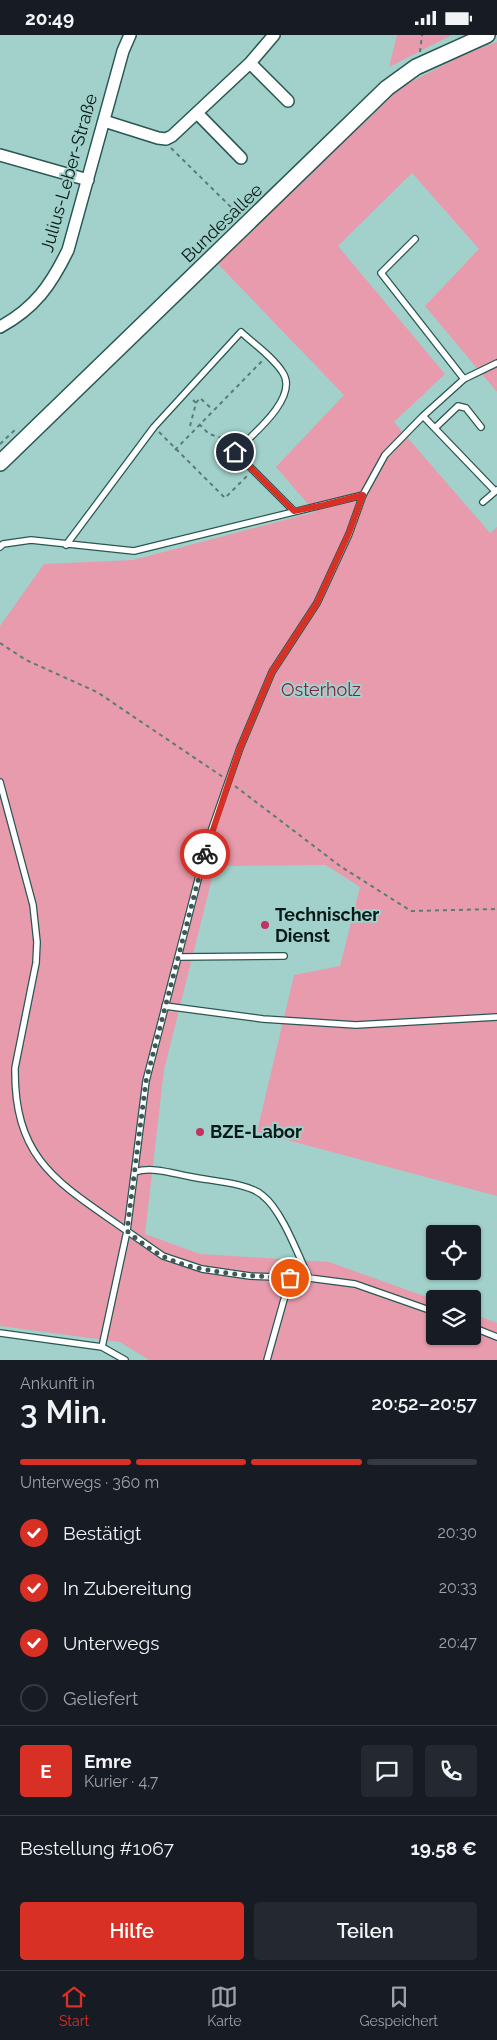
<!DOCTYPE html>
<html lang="de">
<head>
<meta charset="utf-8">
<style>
  :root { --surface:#171b24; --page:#242831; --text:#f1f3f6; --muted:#9ea1a6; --line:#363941; --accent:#d93025 }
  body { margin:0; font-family:Raleway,sans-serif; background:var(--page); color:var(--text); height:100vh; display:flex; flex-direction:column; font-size:19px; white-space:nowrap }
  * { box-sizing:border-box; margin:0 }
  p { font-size:16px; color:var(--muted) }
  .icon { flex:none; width:28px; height:28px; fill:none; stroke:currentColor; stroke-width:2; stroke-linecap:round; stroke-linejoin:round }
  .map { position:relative; height:1325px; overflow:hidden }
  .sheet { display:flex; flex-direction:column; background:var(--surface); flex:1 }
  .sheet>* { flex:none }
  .fabs { position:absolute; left:426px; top:1190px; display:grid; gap:10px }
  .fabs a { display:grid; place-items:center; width:55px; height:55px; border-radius:5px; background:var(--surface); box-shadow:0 1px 4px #0004; font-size:25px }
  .pin { position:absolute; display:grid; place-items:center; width:42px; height:42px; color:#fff; margin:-21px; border:2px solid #fff; border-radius:50%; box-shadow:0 1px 5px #0007 }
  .courier { position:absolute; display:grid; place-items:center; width:50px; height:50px; margin:-25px; border:4px solid #d93025; border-radius:50%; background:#fff; color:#222; box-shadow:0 1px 6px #0007 }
  .summary em { font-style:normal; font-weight:600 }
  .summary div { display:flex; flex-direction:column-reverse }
  .summary { display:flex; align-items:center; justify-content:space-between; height:85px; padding:0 20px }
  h1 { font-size:32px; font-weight:600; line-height:38px }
  .bar { display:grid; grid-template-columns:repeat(4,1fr); gap:8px 5px; align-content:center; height:60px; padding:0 20px }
  .bar i { height:6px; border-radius:4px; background:var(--line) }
  .bar .active { background:var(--accent) }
  .bar p { grid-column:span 4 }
  .line { display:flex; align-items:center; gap:12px; padding:0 20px; border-top:1px solid var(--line) }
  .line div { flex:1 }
  .round { display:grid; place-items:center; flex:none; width:52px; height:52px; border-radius:5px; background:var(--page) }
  ol { padding:0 20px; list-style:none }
  li { display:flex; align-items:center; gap:15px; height:55px }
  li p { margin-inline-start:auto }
  li .icon { padding:5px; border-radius:50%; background:var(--accent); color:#fff; stroke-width:4 }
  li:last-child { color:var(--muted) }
  li i { width:28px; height:28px; border:2px solid var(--line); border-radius:50% }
  .button { display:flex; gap:10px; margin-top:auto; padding:10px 20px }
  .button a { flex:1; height:58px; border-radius:5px; background:var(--accent); color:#fff; font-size:20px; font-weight:600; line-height:58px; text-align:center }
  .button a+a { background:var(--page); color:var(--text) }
  .status { display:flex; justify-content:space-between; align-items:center; height:35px; padding:0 25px; background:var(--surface); direction:ltr }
  .status svg { height:14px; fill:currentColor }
  .dock { display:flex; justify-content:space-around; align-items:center; height:70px; border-top:1px solid var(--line); background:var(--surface); font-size:14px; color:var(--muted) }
  .dock a { display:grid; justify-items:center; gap:2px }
  .dock .active { color:var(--accent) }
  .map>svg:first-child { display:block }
  .green { fill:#e89bac }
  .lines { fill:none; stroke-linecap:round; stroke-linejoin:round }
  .service-casing { stroke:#295752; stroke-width:8 }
  .minor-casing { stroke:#295752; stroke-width:14 }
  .secondary-casing { stroke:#295752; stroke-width:18 }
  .path { stroke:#597c77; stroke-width:2; stroke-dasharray:4 4; stroke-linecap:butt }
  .service { stroke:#fff; stroke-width:5.5 }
  .minor { stroke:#fff; stroke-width:11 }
  .secondary { stroke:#fff; stroke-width:15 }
  .done { stroke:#3d5a56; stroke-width:5; stroke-dasharray:0 9 }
  .route { stroke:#d93025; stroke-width:6 }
  .poi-dot { fill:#c13362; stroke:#a1d1ca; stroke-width:2 }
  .labels { text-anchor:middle; stroke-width:4; stroke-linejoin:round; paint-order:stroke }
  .street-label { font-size:18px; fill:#071a18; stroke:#a1d1ca }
  .park-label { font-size:18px; fill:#862343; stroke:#a1d1ca }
  .poi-label { font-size:18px; font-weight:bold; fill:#071a18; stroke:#a1d1ca; text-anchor:start }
</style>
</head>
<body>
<div class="status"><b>20:49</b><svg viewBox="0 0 49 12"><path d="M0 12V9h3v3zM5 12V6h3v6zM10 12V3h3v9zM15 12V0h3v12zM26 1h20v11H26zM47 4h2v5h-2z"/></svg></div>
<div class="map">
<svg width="497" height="1325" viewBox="0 0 497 1325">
  <rect width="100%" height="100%" fill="#a1d1ca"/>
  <path class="green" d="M397 0H452L389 32Z
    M497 7V357L425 271 479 214 412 138 338 211 445 339 394 387 490 498 497 492V1161L257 1097 294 940 340 931 360 852 326 830 215 831 164 1035 145 1199 200 1219 329 1227 435 1265V1301H472L473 1279 497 1288V1325H149L120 1307 0 1291V591L44 529 133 525 315 477 276 432 344 360 218 229 401 52 463 20Z"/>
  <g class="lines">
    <defs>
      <path id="service" d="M415 204 381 238 464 344
        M423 381 495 456
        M435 393 458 371 466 373 481 392
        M483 467 497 455
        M66 510 154 392 241 297C255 310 273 322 283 338 299 363 251 401 235 417L294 476
        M0 512 3 509 31 505 134 516 363 460
        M0 747 33 870 37 907 36 928 15 1033C14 1126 59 1148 127 1196L146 1046 178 922 209 802 240 713 272 637 317 568 349 499 363 460 385 420 423 381 464 344 497 328
        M178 922 284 921
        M165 971 263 984 356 990 497 982
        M135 1137C153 1131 174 1139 192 1142 211 1146 248 1148 262 1160 282 1175 298 1220 309 1243
        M472 1292 497 1302
        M0 1298 102 1312 127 1196 163 1221 202 1234 250 1241 309 1243 355 1249 435 1277
        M102 1312 125 1325
        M267 1325 290 1243"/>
      <path id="minor" d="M250 28 288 66
        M197 78 241 123
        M104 86 158 103 166 104 172 101 250 28 274 0
        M0 120 88 145
        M0 292C35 273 51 250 68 215L123 16 130 0"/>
      <path id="secondary" d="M0 428 387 53 416 32 487 0"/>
    </defs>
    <use href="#service" class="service-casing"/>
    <use href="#minor" class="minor-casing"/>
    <use href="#secondary" class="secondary-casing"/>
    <path class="path" d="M420 17 422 0
      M171 113 239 180
      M196 368 200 363 213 375
      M199 389 209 399 222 403 230 411
      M190 391 196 368 191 363
      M159 397 225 463 248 440
      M0 409 17 393
      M175 415 263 325
      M0 608 26 625 97 657 223 742
      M235 751 340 831 411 876 497 874"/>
    <use href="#service" class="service"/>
    <use href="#minor" class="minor"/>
    <use href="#secondary" class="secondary"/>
  </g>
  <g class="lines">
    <path class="done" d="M205 819 146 1046 127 1196C138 1205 149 1214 162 1221 196 1238 251 1241 290 1243"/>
    <path class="route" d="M205 819 240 713 272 637 317 568 349 498 363 460 324 470 294 476 235 417"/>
  </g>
  <g class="poi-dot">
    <circle cx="265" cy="890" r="5"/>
    <circle cx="200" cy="1097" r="5"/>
  </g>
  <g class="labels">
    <g class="street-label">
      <text transform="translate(69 138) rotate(-74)" y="6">Julius-Leber-Straße</text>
      <text transform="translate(222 188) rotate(-44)" y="6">Bundesallee</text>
    </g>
    <g class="park-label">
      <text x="321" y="661">Osterholz</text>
    </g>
    <g class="poi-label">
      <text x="275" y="886">Technischer<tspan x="275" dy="21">Dienst</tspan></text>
      <text x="210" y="1103">BZE-Labor</text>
    </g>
  </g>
</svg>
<div class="fabs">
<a><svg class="icon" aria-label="locate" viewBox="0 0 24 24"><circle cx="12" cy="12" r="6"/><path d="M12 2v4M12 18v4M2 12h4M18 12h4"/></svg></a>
<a><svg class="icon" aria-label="layers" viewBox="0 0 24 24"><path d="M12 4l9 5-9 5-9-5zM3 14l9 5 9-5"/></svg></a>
</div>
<div class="pin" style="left:290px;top:1243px;background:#ea580c"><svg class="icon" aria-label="bag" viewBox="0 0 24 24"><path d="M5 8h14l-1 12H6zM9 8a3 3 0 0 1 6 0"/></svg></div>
<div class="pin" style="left:235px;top:417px;background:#1f2937"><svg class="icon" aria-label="home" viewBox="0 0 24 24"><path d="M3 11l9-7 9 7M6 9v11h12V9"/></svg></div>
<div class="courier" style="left:205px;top:819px"><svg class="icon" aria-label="bike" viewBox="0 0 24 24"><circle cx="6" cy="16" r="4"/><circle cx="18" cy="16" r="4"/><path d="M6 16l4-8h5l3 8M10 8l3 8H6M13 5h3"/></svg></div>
</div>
<section class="sheet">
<div class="summary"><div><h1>3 Min.</h1><p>Ankunft in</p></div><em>20:52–20:57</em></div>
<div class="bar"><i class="active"></i><i class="active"></i><i class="active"></i><i></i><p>Unterwegs · 360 m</p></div>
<ol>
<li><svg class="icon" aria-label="check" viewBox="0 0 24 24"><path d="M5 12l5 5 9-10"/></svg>Bestätigt<p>20:30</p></li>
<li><svg class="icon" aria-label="check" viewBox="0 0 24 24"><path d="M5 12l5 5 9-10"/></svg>In Zubereitung<p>20:33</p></li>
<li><svg class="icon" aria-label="check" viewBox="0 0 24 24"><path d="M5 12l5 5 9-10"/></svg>Unterwegs<p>20:47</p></li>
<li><i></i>Geliefert</li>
</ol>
<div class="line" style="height:90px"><b class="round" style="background:var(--accent);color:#fff">E</b><div><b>Emre</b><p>Kurier · 4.7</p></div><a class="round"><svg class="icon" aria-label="chat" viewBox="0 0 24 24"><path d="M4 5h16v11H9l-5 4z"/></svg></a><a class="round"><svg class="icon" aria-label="phone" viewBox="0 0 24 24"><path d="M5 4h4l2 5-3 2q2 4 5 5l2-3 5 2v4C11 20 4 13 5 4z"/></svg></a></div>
<div class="line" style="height:65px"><div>Bestellung #1067</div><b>19.58 €</b></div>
<div class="button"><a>Hilfe</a><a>Teilen</a></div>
</section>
<nav class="dock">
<a class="active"><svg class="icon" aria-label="home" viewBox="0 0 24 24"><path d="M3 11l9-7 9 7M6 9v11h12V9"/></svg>Start</a>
<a><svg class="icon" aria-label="map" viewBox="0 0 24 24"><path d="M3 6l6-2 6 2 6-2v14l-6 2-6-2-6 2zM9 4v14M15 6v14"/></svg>Karte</a>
<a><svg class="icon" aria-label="saved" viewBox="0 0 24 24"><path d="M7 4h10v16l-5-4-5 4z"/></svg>Gespeichert</a>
</nav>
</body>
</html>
